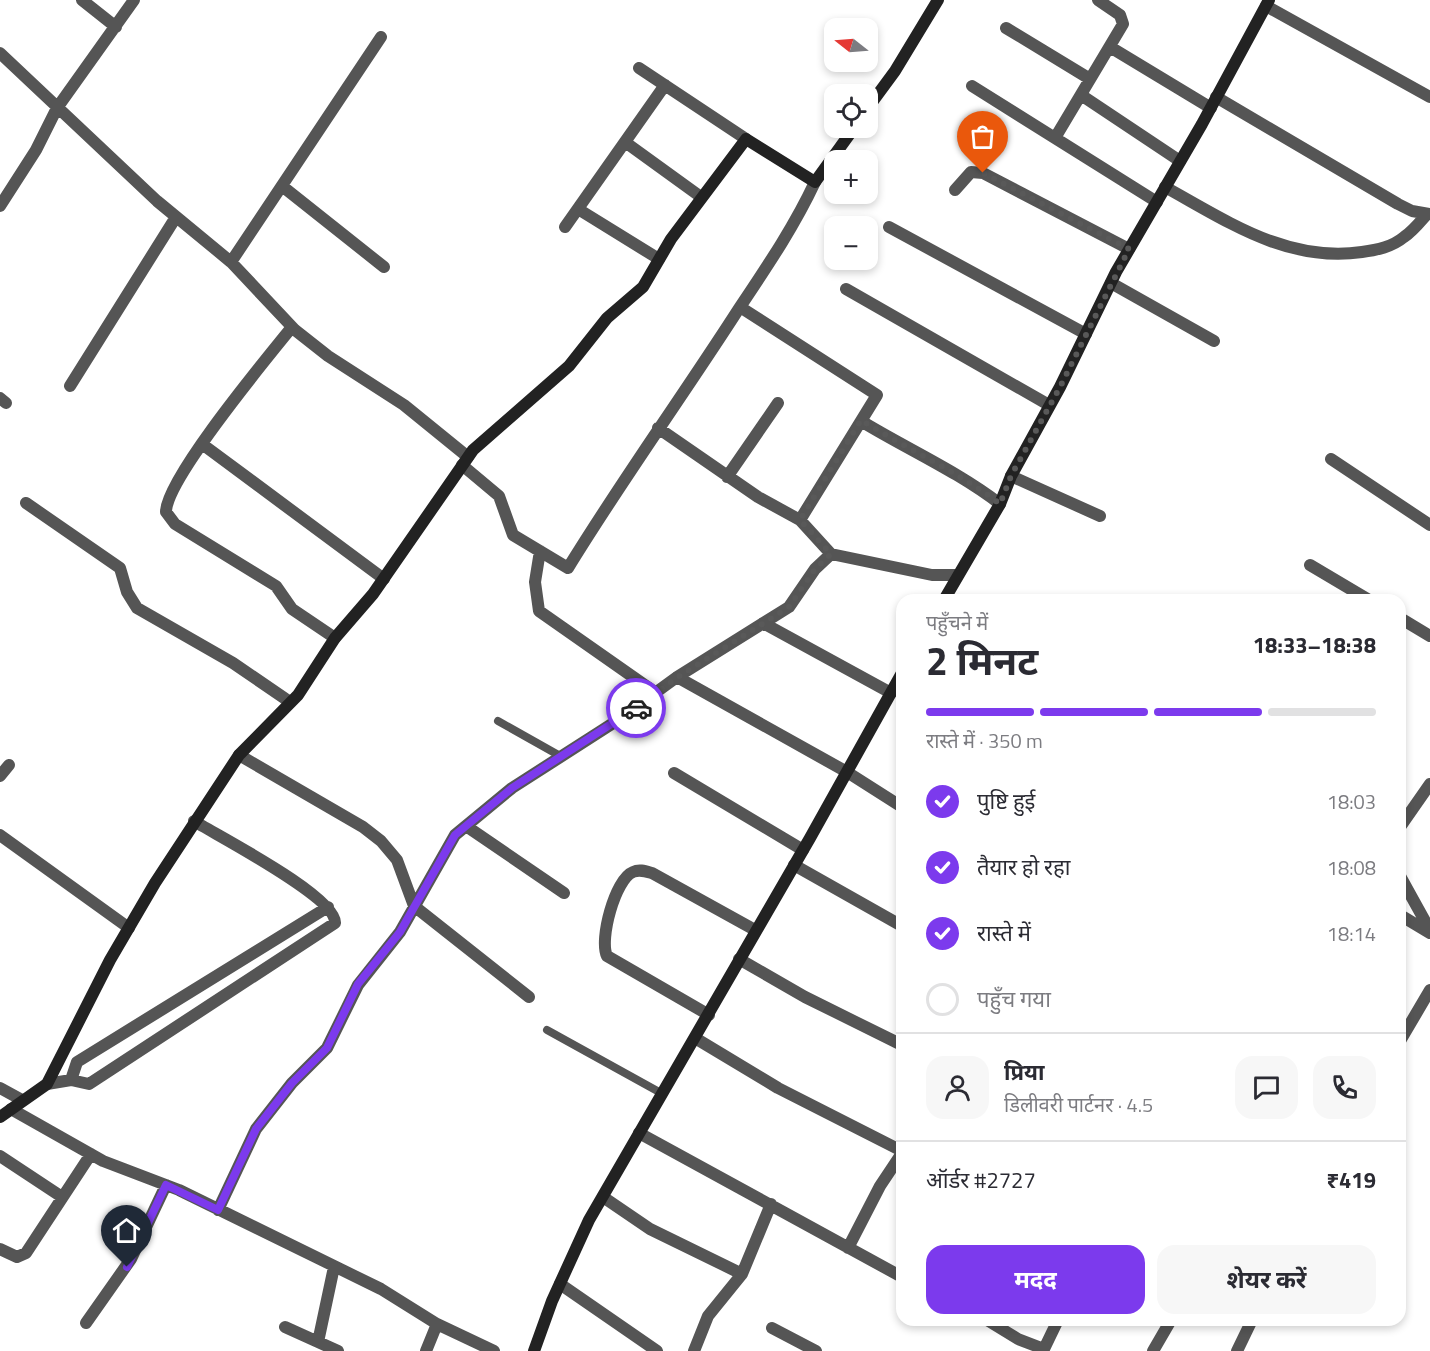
<!DOCTYPE html>
<html lang="hi">
<head>
<meta charset="utf-8">
<style>
  :root { --surface:#fff; --page:#f7f7f7; --text:#2b2b33; --muted:#7c7c81; --line:#e1e1e2; --accent:#7c3aed }
  body { margin:0; font-family:"Titillium Web","Noto Sans Devanagari",sans-serif; background:var(--page); color:var(--text); height:100vh; display:flex; flex-direction:column; font-size:22px; white-space:nowrap }
  * { box-sizing:border-box; margin:0 }
  p { font-size:20px; color:var(--muted) }
  .icon { flex:none; width:33px; height:33px; fill:none; stroke:currentColor; stroke-width:2; stroke-linecap:round; stroke-linejoin:round }
  .map { position:relative; flex:1; overflow:hidden }
  .drawer { position:absolute; left:896px; top:594px; width:510px; height:732px; display:flex; flex-direction:column; background:var(--surface); border-radius:18px; box-shadow:0 3px 9px #0003 }
  .drawer>* { flex:none }
  .needle { width:39px; rotate:287deg }
  .buttons { position:absolute; left:824px; top:18px; display:grid; gap:12px }
  .buttons a { display:grid; place-items:center; width:54px; height:54px; border-radius:12px; background:var(--surface); box-shadow:0 3px 9px #0003; font-size:30px }
  .pin { position:absolute; display:grid; place-items:center; width:51px; height:51px; color:#fff; margin:-62px -26px; border-radius:50% 50% 50% 0; rotate:-45deg; box-shadow:0 0 6px #0007 }
  .pin .icon { rotate:45deg }
  .courier { position:absolute; display:grid; place-items:center; width:60px; height:60px; margin:-30px; border:4px solid #7c3aed; border-radius:50%; background:#fff; color:#222; box-shadow:0 2px 8px #0007 }
  .overview em { font-style:normal; font-weight:700 }
  .overview div { display:flex; flex-direction:column-reverse }
  .overview { display:flex; align-items:center; justify-content:space-between; height:102px; padding:0 30px }
  h1 { font-size:39px; font-weight:700; line-height:45px }
  .bar { display:grid; grid-template-columns:repeat(4,1fr); gap:9px 6px; align-content:center; height:72px; padding:0 30px }
  .bar i { height:8px; border-radius:4px; background:var(--line) }
  .bar .current { background:var(--accent) }
  .bar p { grid-column:span 4 }
  .line { display:flex; align-items:center; gap:15px; padding:0 30px; border-top:2px solid var(--line) }
  .line div { flex:1 }
  .round { display:grid; place-items:center; flex:none; width:63px; height:63px; border-radius:18px; background:var(--page) }
  ol { padding:0 30px; list-style:none }
  li { display:flex; align-items:center; gap:18px; height:66px }
  li p { margin-inline-start:auto }
  li .icon { padding:6px; border-radius:50%; background:var(--accent); color:#fff; stroke-width:4 }
  li:last-child { color:var(--muted) }
  li i { width:33px; height:33px; border:3px solid var(--line); border-radius:50% }
  .cta { display:flex; gap:12px; margin-top:auto; padding:12px 30px }
  .cta a { flex:1; height:69px; border-radius:18px; background:var(--accent); color:#fff; font-size:24px; font-weight:700; line-height:69px; text-align:center }
  .cta a+a { background:var(--page); color:var(--text) }
  .map>svg:first-child { display:block }
  .lines { fill:none; stroke-linecap:round; stroke-linejoin:round }
  .lane { stroke:#555; stroke-width:8 }
  .street { stroke:#555; stroke-width:12 }
  .secondary { stroke:#222; stroke-width:12 }
  .done { stroke:#595959; stroke-width:6; stroke-dasharray:0 10.8 }
  .route { stroke:#7c3aed; stroke-width:8 }
</style>
</head>
<body>
<div class="map">
<svg width="1430" height="1351" viewBox="0 0 1430 1351">
  <rect width="100%" height="100%" fill="#fff"/>
  <g class="lines">
    <path class="lane" d="M498 721 562 757
      M547 1030 661 1093"/>
    <path class="street" d="M82 0 116 27
      M1266 6 1430 97
      M1006 28 1090 79
      M1110 47 1211 108
      M0 53 157 201 231 262 295 330 328 356 404 405 468 457
      M639 68 746 139
      M972 86 1157 202
      M1081 95 1180 161
      M1216 97 1398 204 1412 211 1430 214
      M1055 138 1123 24 1120 15 1098 0
      M625 142 701 197
      M282 186 384 267
      M1165 187C1227 221 1287 263 1362 252 1377 250 1392 247 1404 237 1413 231 1420 222 1427 214
      M955 190 971 172 983 173 1129 249
      M0 206 36 150 57 108 134 0
      M578 209 659 259
      M565 227 665 85
      M889 227 1086 334
      M231 262 381 37
      M1111 283 1214 341
      M846 289 1049 405
      M740 307 877 395 800 520
      M292 327C267 358 166 479 166 512L175 524 276 586 292 609 335 638
      M70 386 176 217
      M0 398 6 403
      M861 421C907 449 957 471 1000 504
      M658 428 758 497 800 520 831 554
      M202 444 384 579
      M1331 459 1430 525
      M462 465 499 496 513 535 568 568C622 480 682 397 738 310 766 268 794 227 815 182
      M1011 476 1100 516
      M727 477 778 403
      M26 503 120 568 127 592 137 608 233 663 290 702
      M540 551 535 582 539 611 656 693
      M1310 565 1369 600
      M1400 618 1430 636
      M763 623 891 693
      M677 677 847 772 902 807
      M239 755 363 827 381 841 397 860 414 906 529 997
      M674 773 803 850
      M0 776 9 765
      M466 826 564 893
      M1400 827 1430 784
      M0 835 129 928
      M794 865 902 926
      M1400 876 1430 930
      M1400 915 1430 933
      M739 959 805 997 902 1045
      M709 1015 607 956C599 940 615 879 633 872 639 869 645 871 652 873L755 930
      M695 1038 778 1088 902 1151
      M1400 1041 1430 990
      M71 1080 77 1062 328 907
      M47 1084 71 1080 89 1084 335 923C337 897 218 836 194 821
      M0 1088 22 1100
      M11 1109 103 1161 179 1190 381 1289 437 1324 494 1351
      M639 1133 902 1277
      M0 1156 62 1197
      M603 1197 650 1229 742 1274
      M218 1210 256 1129 292 1083 327 1048 358 985 400 932 455 835 512 788 618 720 677 677 789 607 815 569 831 554 932 575H958
      M848 1248 880 1186 902 1153
      M0 1249 17 1257 26 1253 91 1154
      M560 1284 657 1351
      M987 1320 1018 1339 1044 1349 1043 1351
      M86 1323 131 1259 166 1185
      M285 1327 338 1351
      M772 1328 816 1351
      M318 1342 334 1267
      M1044 1349 1058 1320
      M426 1351 437 1324
      M694 1351 708 1316 742 1274 771 1204
      M1153 1351 1171 1320
      M1237 1351 1252 1320"/>
    <path class="secondary" d="M867 109 895 71 938 0
      M944 600 1000 504 1011 476 1060 387 1116 272 1202 124 1269 0
      M0 1117 47 1084 110 960 155 883 239 755 298 695 335 638 373 594 473 450 569 366 607 318 643 287 671 239 746 139 815 182 854 128
      M534 1351 552 1301 589 1220 810 838 902 673"/>
  </g>
  <g class="lines">
    <path class="done" d="M636 708 678 677 789 607 815 569 831 554 800 520 861 420C907 449 957 471 1000 504L1011 476 1060 387 1129 249 983 173"/>
    <path class="route" d="M127 1267 166 1185 218 1210 256 1129 292 1083 327 1048 358 984 400 932 455 835 512 788 636 708"/>
  </g>
</svg>
<div class="buttons">
<a><svg class="needle" viewBox="-14 -14 28 28"><path d="M0-13l5 13h-10z" fill="#e53935"/><path d="M0 13l5-13h-10z" fill="#7c7c81"/></svg></a>
<a><svg class="icon" aria-label="locate" viewBox="0 0 24 24"><circle cx="12" cy="12" r="6"/><path d="M12 2v4M12 18v4M2 12h4M18 12h4"/></svg></a>
<a>+</a>
<a>−</a>
</div>
<div class="pin" style="left:983px;top:173px;background:#ea580c"><svg class="icon" aria-label="bag" viewBox="0 0 24 24"><path d="M5 8h14l-1 12H6zM9 8a3 3 0 0 1 6 0"/></svg></div>
<div class="pin" style="left:127px;top:1267px;background:#1f2937"><svg class="icon" aria-label="home" viewBox="0 0 24 24"><path d="M3 11l9-7 9 7M6 9v11h12V9"/></svg></div>
<div class="courier" style="left:636px;top:708px"><svg class="icon" aria-label="car" viewBox="0 0 24 24"><path d="M5 17H2v-5l4-1 3-4h7l3 4 3 1v5h-3M9 17h6M6 11h13"/><circle cx="7" cy="17" r="2"/><circle cx="17" cy="17" r="2"/></svg></div>
<section class="drawer">
<div class="overview"><div><h1>2 मिनट</h1><p>पहुँचने में</p></div><em>18:33–18:38</em></div>
<div class="bar"><i class="current"></i><i class="current"></i><i class="current"></i><i></i><p>रास्ते में · 350 m</p></div>
<ol>
<li><svg class="icon" aria-label="check" viewBox="0 0 24 24"><path d="M5 12l5 5 9-10"/></svg>पुष्टि हुई<p>18:03</p></li>
<li><svg class="icon" aria-label="check" viewBox="0 0 24 24"><path d="M5 12l5 5 9-10"/></svg>तैयार हो रहा<p>18:08</p></li>
<li><svg class="icon" aria-label="check" viewBox="0 0 24 24"><path d="M5 12l5 5 9-10"/></svg>रास्ते में<p>18:14</p></li>
<li><i></i>पहुँच गया</li>
</ol>
<div class="line" style="height:108px"><a class="round"><svg class="icon" aria-label="person" viewBox="0 0 24 24"><circle cx="12" cy="8" r="4"/><path d="M4 21q1-7 8-7t8 7"/></svg></a><div><b>प्रिया</b><p>डिलीवरी पार्टनर · 4.5</p></div><a class="round"><svg class="icon" aria-label="chat" viewBox="0 0 24 24"><path d="M4 5h16v11H9l-5 4z"/></svg></a><a class="round"><svg class="icon" aria-label="phone" viewBox="0 0 24 24"><path d="M5 4h4l2 5-3 2q2 4 5 5l2-3 5 2v4C11 20 4 13 5 4z"/></svg></a></div>
<div class="line" style="height:78px"><div>ऑर्डर #2727</div><b>₹419</b></div>
<div class="cta"><a>मदद</a><a>शेयर करें</a></div>
</section>
</div>
</body>
</html>
